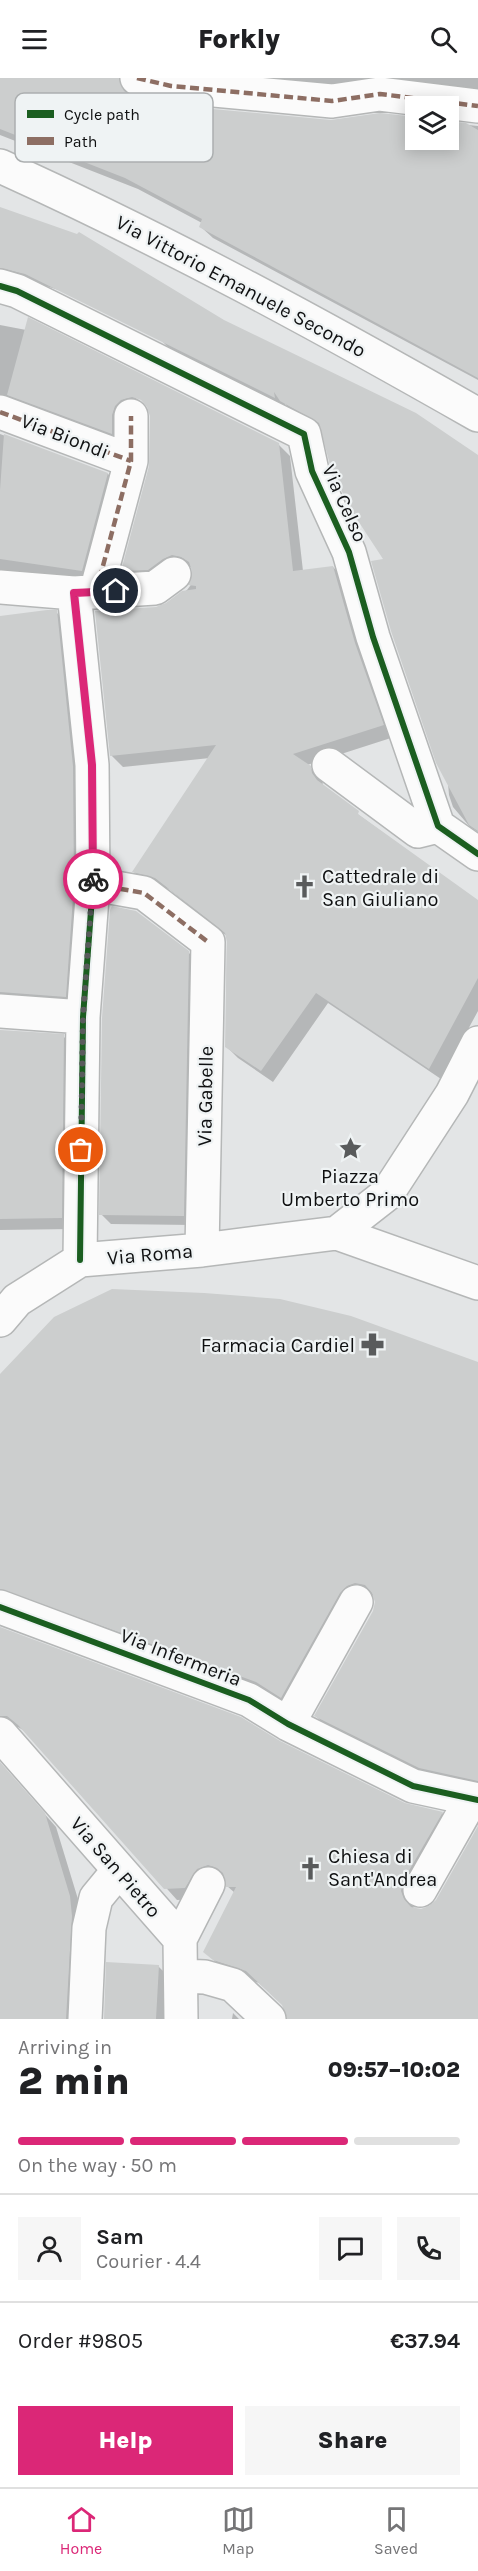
<!DOCTYPE html>
<html lang="en">
<head>
<meta charset="utf-8">
<style>
  :root { --surface:#fff; --page:#f6f6f6; --text:#202124; --muted:#757577; --line:#e0e0e0; --accent:#db2777 }
  body { margin:0; font-family:Karla,sans-serif; background:var(--page); color:var(--text); height:100vh; display:flex; flex-direction:column; font-size:22px; white-space:nowrap }
  * { box-sizing:border-box; margin:0 }
  p { font-size:20px; color:var(--muted) }
  .icon { flex:none; width:33px; height:33px; fill:none; stroke:currentColor; stroke-width:2; stroke-linecap:round; stroke-linejoin:round }
  .map { position:relative; height:1941px; overflow:hidden }
  .drawer { display:flex; flex-direction:column; background:var(--surface); flex:1 }
  .drawer>* { flex:none }
  .buttons { position:absolute; left:405px; top:18px; display:grid; gap:12px }
  .buttons a { display:grid; place-items:center; width:54px; height:54px; border-radius:0px; background:var(--surface); box-shadow:0 3px 15px #0003; font-size:30px }
  .pin { position:absolute; display:grid; place-items:center; width:51px; height:51px; color:#fff; margin:-26px; border:3px solid #fff; border-radius:50%; box-shadow:0 2px 6px #0007 }
  .courier { position:absolute; display:grid; place-items:center; width:60px; height:60px; margin:-30px; border:4px solid #db2777; border-radius:50%; background:#fff; color:#222; box-shadow:0 2px 8px #0007 }
  .headline em { font-style:normal; font-weight:800 }
  .headline div { display:flex; flex-direction:column-reverse }
  .headline { display:flex; align-items:center; justify-content:space-between; height:102px; padding:0 18px }
  h1 { font-size:39px; font-weight:800; line-height:45px }
  .bar { display:grid; grid-template-columns:repeat(4,1fr); gap:9px 6px; align-content:center; height:72px; padding:0 18px }
  .bar i { height:8px; border-radius:4px; background:var(--line) }
  .bar .on { background:var(--accent) }
  .bar p { grid-column:span 4 }
  .line { display:flex; align-items:center; gap:15px; padding:0 18px; border-top:2px solid var(--line) }
  .line div { flex:1 }
  .round { display:grid; place-items:center; flex:none; width:63px; height:63px; border-radius:0px; background:var(--page) }
  .primary-button { display:flex; gap:12px; margin-top:auto; padding:12px 18px }
  .primary-button a { flex:1; height:69px; border-radius:0px; background:var(--accent); color:#fff; font-size:24px; font-weight:800; line-height:69px; text-align:center }
  .primary-button a+a { background:var(--page); color:var(--text) }
  header { display:flex; justify-content:space-between; align-items:center; height:78px; padding:0 18px; background:var(--surface); font-size:27px; font-weight:800 }
  .menu { display:flex; justify-content:space-around; align-items:center; height:84px; border-top:2px solid var(--line); background:var(--surface); font-size:16px; color:var(--muted) }
  .menu a { display:grid; justify-items:center; gap:3px }
  .menu .on { color:var(--accent) }
  .map>svg:first-child { display:block }
  .shadow { fill:#0003 }
  .building { fill:#cccece }
  .lines { fill:none; stroke-linecap:round; stroke-linejoin:round }
  .minor-casing { stroke:#b5b7b7; stroke-width:36 }
  .minor { stroke:#fbfbfb; stroke-width:33 }
  .quiet { stroke:#8d6e63; stroke-width:4.5; stroke-dasharray:9 4.5; stroke-linecap:butt }
  .cycleway-casing { stroke:#eff3f4; stroke-width:10 }
  .cycleway { stroke:#1b5e20; stroke-width:6 }
  .done { stroke:#595b5c; stroke-width:6; stroke-dasharray:0 10.8 }
  .route { stroke:#db2777; stroke-width:8 }
  .labels { text-anchor:middle; stroke-width:4.5; stroke-linejoin:round; paint-order:stroke }
  .street-label { font-size:20px; fill:#0f1011; stroke:#eff3f4 }
  .poi-label { font-size:20px; fill:#0f1011; stroke:#eff3f4; text-anchor:start }
  .key { fill:#eff3f4; stroke:#acafb0; stroke-width:1.5 }
  .key-label { font-size:16px; fill:#0f1011 }
</style>
</head>
<body>
<header><svg class="icon" aria-label="menu" viewBox="0 0 24 24"><path d="M4 6h16M4 12h16M4 18h16"/></svg>Forkly<svg class="icon" aria-label="search" viewBox="0 0 24 24"><circle cx="10" cy="10" r="6"/><path d="M15 15l6 6"/></svg></header>
<div class="map">
<svg width="478" height="1941" viewBox="0 0 478 1941">
  <rect width="100%" height="100%" fill="#e3e5e6"/>
  <path class="shadow" d="M0 0H134L130 8V19L169 28 416 62H448V45L478 48V302L213 160 201 149 202 145 138 111 0 57Z
    M185 0H478V19L344 15Z
    M0 130 223 243 478 378V754L470 749 453 729 449 717 448 705 385 482 322 350 293 334 285 326V330L174 275 162 263 167 245 0 194Z
    M0 247 63 259 278 366 290 378 303 493 333 489 345 501 394 659 307 687 322 701 323 708 345 727 478 824V933L441 1001 328 925 273 1004 238 980 226 968 227 858 169 811 145 805 134 794 210 680 123 689 111 677 156 530 166 527 187 512 193 504 192 489 185 488 135 501 124 489 151 383V337L148 328 137 316 134 318 148 332 143 330 123 366 0 331Z
    M0 356 108 396 119 408 95 499 0 493Z
    M56 534 68 546 84 701 77 930 0 931V540Z
    M188 874 199 885 193 1147 111 1146 101 1136Z
    M0 953 63 958 75 970 73 1151 0 1152Z
    M478 1286V1711L432 1701 327 1649 316 1638 374 1533 376 1524 375 1518 368 1516 293 1630 0 1526V1298Z
    M0 1551 278 1663 404 1726 442 1735 454 1746 412 1825 414 1831 421 1832 430 1830 437 1823 478 1751V1941H289L284 1928 259 1905 226 1893 217 1885 205 1874 235 1815 227 1808 226 1800 220 1798 197 1821 177 1822 28 1655 18 1649H8L0 1653Z
    M0 1685 56 1749 81 1831 78 1941H0Z
    M158 1888 170 1900 168 1941H105Z
    M233 1935 239 1941H232Z"/>
  <path class="building" d="M0 0H119L124 13 132 18 169 27 331 42 380 35 416 39V62H448V43L466 45 478 52V300L199 149 202 141 125 100 0 51Z
    M0 129 77 156 79 154 224 242 416 335 478 377V753L469 747 436 685 391 553 371 483 383 481 349 429 330 387 319 345 280 323 274 314 275 320 25 196 0 190Z
    M28 239 279 365 293 493 333 488 355 565 384 647 293 676 311 688 312 695 317 702 359 733 358 736 478 822V900L429 991 316 915 261 993 225 969 227 864 225 855 155 800 132 794 216 667 110 678 95 533 156 529 166 525 182 513 196 511V508L188 507 192 493 189 484 181 479 172 477 163 481 148 492 121 493 149 388 150 338 147 329 141 322 132 319 121 322 115 328 112 337V356L7 317Z
    M4 356 108 395 82 493 0 481V412Z
    M47 532H57L73 688 74 805 66 919 0 914V538Z
    M112 828 136 833 189 873 184 1138 99 1137 102 940 110 832Z
    M0 952 64 956 62 1140 0 1141Z
    M112 1211 204 1215 280 1221 351 1238 478 1284V1703L419 1690 314 1638 373 1533 375 1524 372 1515 365 1507 355 1505 347 1508 340 1515 281 1620 256 1604 0 1511V1296L54 1239Z
    M0 1549 241 1639 280 1663 405 1725 443 1734 403 1803 401 1813 404 1821 411 1829 421 1831 429 1828 436 1822 478 1748V1941H287L282 1927 246 1893 213 1882 203 1874 236 1809H226L223 1795 217 1790 208 1787 197 1791 185 1810 164 1811 18 1647 7 1638H0Z
    M0 1684 45 1735 70 1818 72 1838 66 1941H0Z
    M106 1884 159 1887 156 1941H104Z"/>
  <g class="lines">
    <defs>
      <path id="minor" d="M137 0 171 8 332 23 380 16 478 28
        M0 88C164 162 322 248 478 337
        M0 208 17 213 304 356 312 393 349 474 373 559 438 748 478 776
        M0 334 131 383
        M0 509 74 515 155 510 174 496
        M96 514 131 383V338
        M74 515 92 687 93 806 83 939 80 1182
        M329 687 418 753 438 748
        M93 806 144 815 208 864 202 1172
        M0 933 83 939
        M337 1155 387 1116 452 1016 478 965
        M0 1242 17 1222 80 1182 202 1172 337 1155 478 1205
        M0 1529 249 1622 288 1646 413 1708 478 1722
        M288 1646 356 1524
        M0 1656 180 1861 181 1941
        M420 1812 471 1722
        M180 1861 208 1806
        M181 1898 205 1899 233 1907 269 1941
        M85 1941 89 1850 96 1820 119 1792"/>
    </defs>
    <use href="#minor" class="minor-casing"/>
    <use href="#minor" class="minor"/>
    <path class="quiet" d="M137 0 171 8 332 23 380 16 478 28
      M0 334 131 383
      M96 514 131 383V338
      M93 806 144 815 208 864"/>
    <defs>
      <path id="cycleway" d="M0 208 17 213 304 356 312 393 349 474 373 559 438 748 478 776
        M74 515 92 687 93 806 83 939 80 1182
        M0 1529 249 1622 288 1646 413 1708 478 1722"/>
    </defs>
    <use href="#cycleway" class="cycleway-casing"/>
    <use href="#cycleway" class="cycleway"/>
  </g>
  <g class="lines">
    <path class="done" d="M81 1072 83 939 93 801"/>
    <path class="route" d="M93 801 92 687 74 515 116 513"/>
  </g>
  <defs>
    <symbol id="church-bare" viewBox="-9 -9 18 18"><path d="M-1.2-6h2.4v3.5h3.3v2.4h-3.3V6h-2.4V-.1h-3.3v-2.4h3.3Z" fill="#595b5c" stroke="#eff3f4" stroke-width="2.5" paint-order="stroke"/></symbol>
    <symbol id="sight-bare" viewBox="-9 -9 18 18"><path d="M0-6L1.8-2.2L6-1.7L2.9 1.2L3.7 5.4L0 3.3L-3.7 5.4L-2.9 1.2L-6-1.7L-1.8-2.2Z" fill="#595b5c" stroke="#eff3f4" stroke-width="2.5" paint-order="stroke"/></symbol>
    <symbol id="pharmacy-bare" viewBox="-9 -9 18 18"><path d="M-2-6h4v4h4v4h-4v4h-4v-4h-4v-4h4Z" fill="#595b5c" stroke="#eff3f4" stroke-width="2.5" paint-order="stroke"/></symbol>
  </defs>
  <g fill-rule="evenodd">
    <use href="#church-bare" x="288" y="792" width="33" height="33"/>
    <use href="#sight-bare" x="334" y="1054" width="33" height="33"/>
    <use href="#pharmacy-bare" x="356" y="1250" width="33" height="33"/>
    <use href="#church-bare" x="294" y="1774" width="33" height="33"/>
  </g>
  <g class="labels">
    <g class="street-label">
      <text transform="translate(241 208) rotate(28)" y="7">Via Vittorio Emanuele Secondo</text>
      <text transform="translate(65 358) rotate(21)" y="7">Via Biondi</text>
      <text transform="translate(345 425) rotate(66)" y="7">Via Celso</text>
      <text transform="translate(205 1018) rotate(-89)" y="7">Via Gabelle</text>
      <text transform="translate(150 1176) rotate(-5)" y="7">Via Roma</text>
      <text transform="translate(181 1579) rotate(21)" y="7">Via Infermeria</text>
      <text transform="translate(116 1789) rotate(49)" y="7">Via San Pietro</text>
    </g>
    <g class="poi-label">
      <text x="322" y="805">Cattedrale di<tspan x="322" dy="23">San Giuliano</tspan></text>
      <text x="350" y="1105" text-anchor="middle">Piazza<tspan x="350" dy="23">Umberto Primo</tspan></text>
      <text x="355" y="1274" text-anchor="end">Farmacia Cardiel</text>
      <text x="328" y="1785">Chiesa di<tspan x="328" dy="23">Sant'Andrea</tspan></text>
    </g>
  </g>
  <rect x="15" y="15" width="198" height="69" rx="9" class="key"/>
  <rect x="27" y="32" width="27" height="8" fill="#1b5e20"/>
  <rect x="27" y="59" width="27" height="8" fill="#8d6e63"/>
  <g class="key-label">
    <text x="64" y="42">Cycle path</text>
    <text x="64" y="69">Path</text>
  </g>
</svg>
<div class="buttons">
<a><svg class="icon" aria-label="layers" viewBox="0 0 24 24"><path d="M12 4l9 5-9 5-9-5zM3 14l9 5 9-5"/></svg></a>
</div>
<div class="pin" style="left:81px;top:1072px;background:#ea580c"><svg class="icon" aria-label="bag" viewBox="0 0 24 24"><path d="M5 8h14l-1 12H6zM9 8a3 3 0 0 1 6 0"/></svg></div>
<div class="pin" style="left:116px;top:513px;background:#1f2937"><svg class="icon" aria-label="home" viewBox="0 0 24 24"><path d="M3 11l9-7 9 7M6 9v11h12V9"/></svg></div>
<div class="courier" style="left:93px;top:801px"><svg class="icon" aria-label="bike" viewBox="0 0 24 24"><circle cx="6" cy="16" r="4"/><circle cx="18" cy="16" r="4"/><path d="M6 16l4-8h5l3 8M10 8l3 8H6M13 5h3"/></svg></div>
</div>
<section class="drawer">
<div class="headline"><div><h1>2 min</h1><p>Arriving in</p></div><em>09:57–10:02</em></div>
<div class="bar"><i class="on"></i><i class="on"></i><i class="on"></i><i></i><p>On the way · 50 m</p></div>
<div class="line" style="height:108px"><a class="round"><svg class="icon" aria-label="person" viewBox="0 0 24 24"><circle cx="12" cy="8" r="4"/><path d="M4 21q1-7 8-7t8 7"/></svg></a><div><b>Sam</b><p>Courier · 4.4</p></div><a class="round"><svg class="icon" aria-label="chat" viewBox="0 0 24 24"><path d="M4 5h16v11H9l-5 4z"/></svg></a><a class="round"><svg class="icon" aria-label="phone" viewBox="0 0 24 24"><path d="M5 4h4l2 5-3 2q2 4 5 5l2-3 5 2v4C11 20 4 13 5 4z"/></svg></a></div>
<div class="line" style="height:78px"><div>Order #9805</div><b>€37.94</b></div>
<div class="primary-button"><a>Help</a><a>Share</a></div>
</section>
<nav class="menu">
<a class="on"><svg class="icon" aria-label="home" viewBox="0 0 24 24"><path d="M3 11l9-7 9 7M6 9v11h12V9"/></svg>Home</a>
<a><svg class="icon" aria-label="map" viewBox="0 0 24 24"><path d="M3 6l6-2 6 2 6-2v14l-6 2-6-2-6 2zM9 4v14M15 6v14"/></svg>Map</a>
<a><svg class="icon" aria-label="saved" viewBox="0 0 24 24"><path d="M7 4h10v16l-5-4-5 4z"/></svg>Saved</a>
</nav>
</body>
</html>
